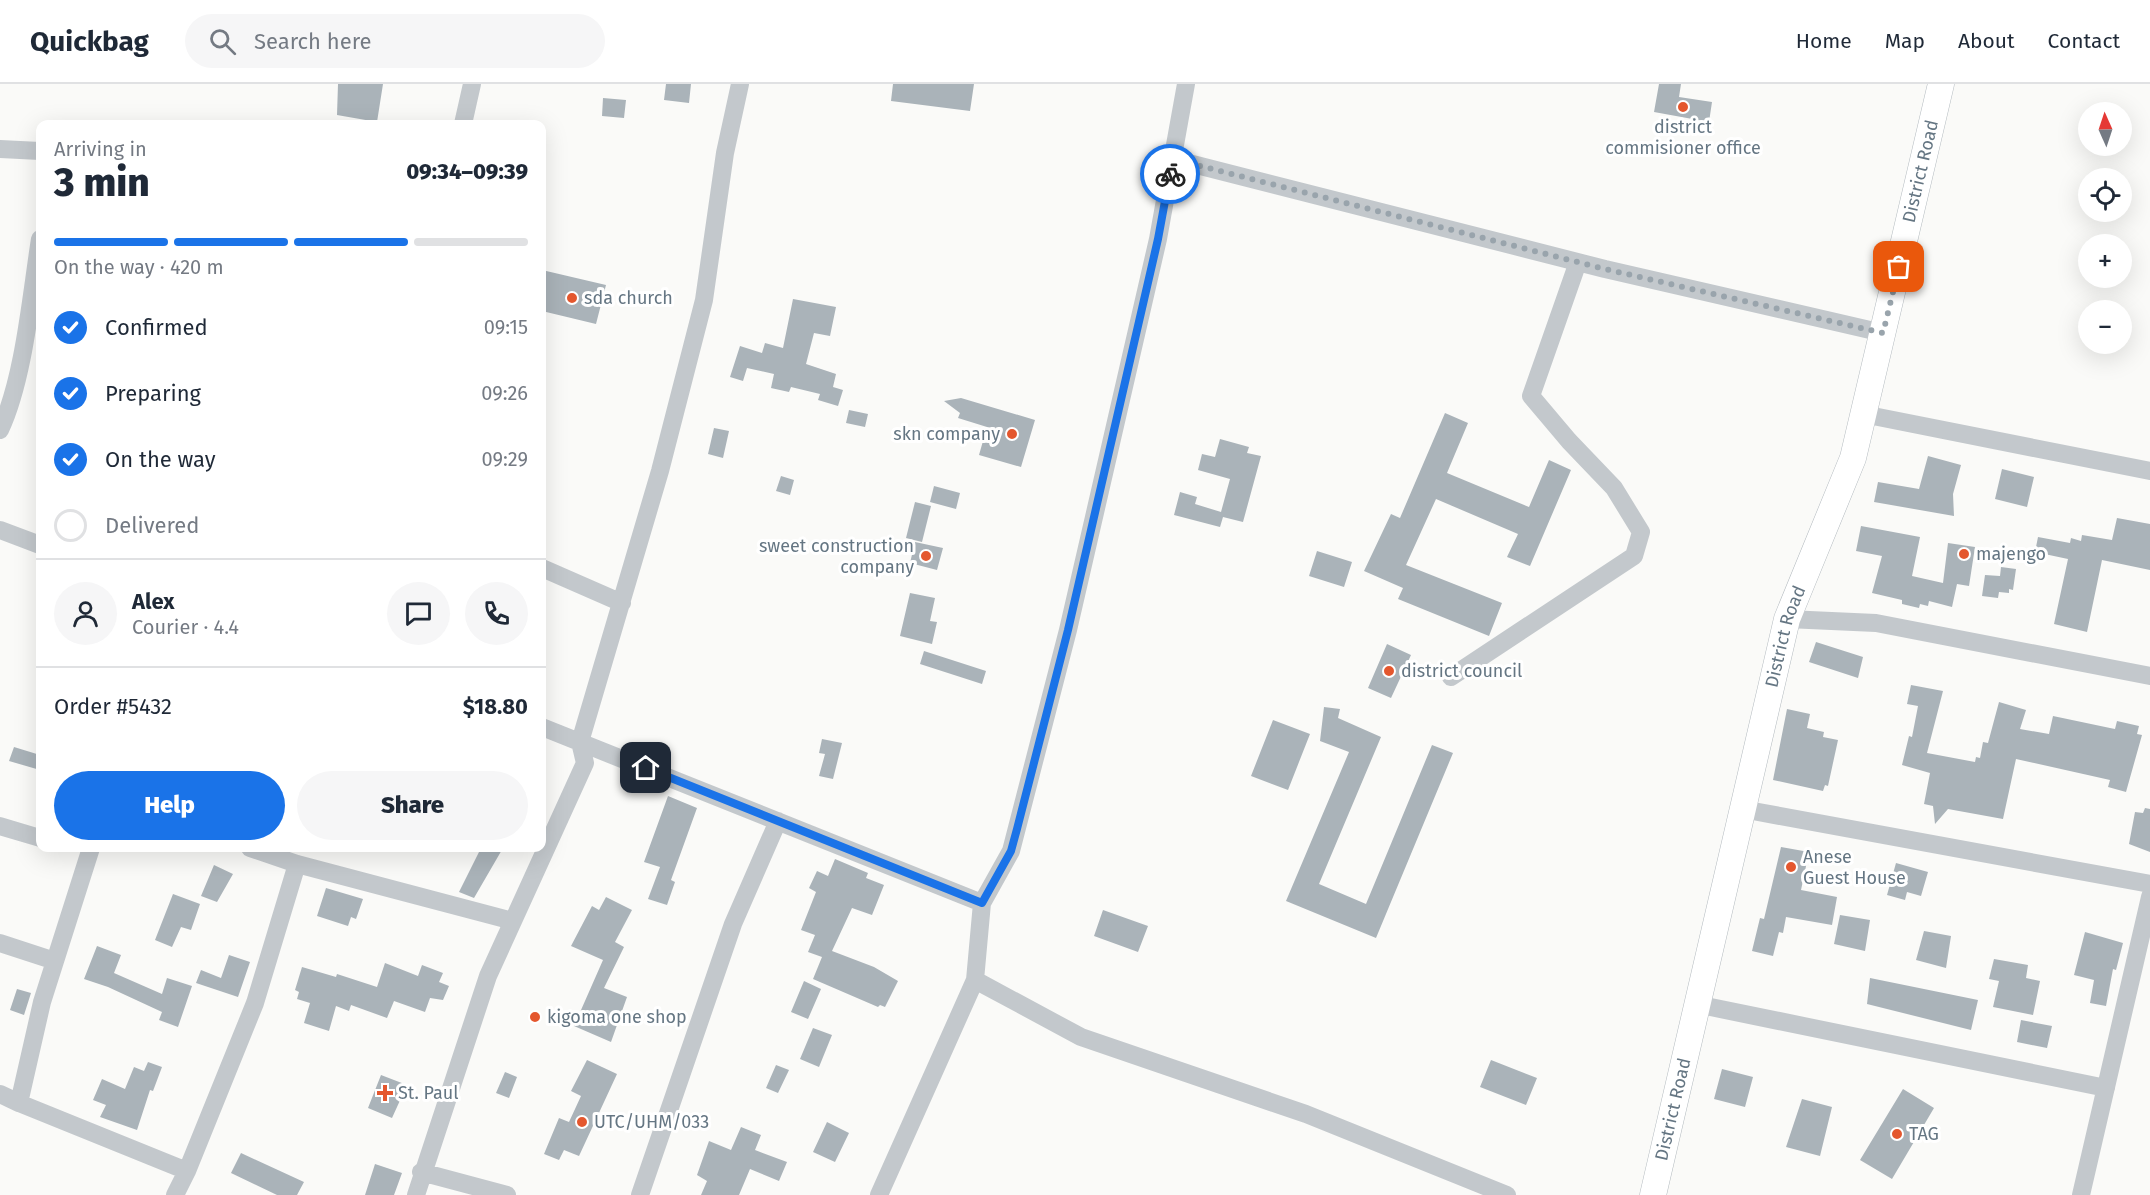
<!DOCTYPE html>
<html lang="en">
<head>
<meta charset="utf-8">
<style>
  :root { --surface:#fff; --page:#f6f6f7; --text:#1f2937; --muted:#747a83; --line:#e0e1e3; --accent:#1a73e8 }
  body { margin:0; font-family:"Fira Sans",sans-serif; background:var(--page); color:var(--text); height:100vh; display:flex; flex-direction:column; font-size:22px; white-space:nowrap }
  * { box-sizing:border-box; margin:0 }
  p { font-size:20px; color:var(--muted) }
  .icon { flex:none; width:33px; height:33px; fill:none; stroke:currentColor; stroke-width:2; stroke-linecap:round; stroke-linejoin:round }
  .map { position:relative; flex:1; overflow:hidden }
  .panel { position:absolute; left:36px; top:36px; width:510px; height:732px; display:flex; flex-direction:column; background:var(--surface); border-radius:12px; box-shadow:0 6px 24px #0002 }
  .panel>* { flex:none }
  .needle { width:39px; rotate:357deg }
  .controls { position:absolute; left:2078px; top:18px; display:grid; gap:12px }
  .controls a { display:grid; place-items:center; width:54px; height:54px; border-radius:50%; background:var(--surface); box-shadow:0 6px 24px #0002; font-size:30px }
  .pin { position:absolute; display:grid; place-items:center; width:51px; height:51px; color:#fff; margin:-26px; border-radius:12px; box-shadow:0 3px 9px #0006 }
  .courier { position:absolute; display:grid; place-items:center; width:60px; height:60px; margin:-30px; border:4px solid #1a73e8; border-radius:50%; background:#fff; color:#222; box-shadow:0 2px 8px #0007 }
  .headline em { font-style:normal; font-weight:800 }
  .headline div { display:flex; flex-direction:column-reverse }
  .headline { display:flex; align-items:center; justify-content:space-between; height:102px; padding:0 18px }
  h1 { font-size:39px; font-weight:800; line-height:45px }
  .bar { display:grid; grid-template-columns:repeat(4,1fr); gap:9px 6px; align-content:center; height:72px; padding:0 18px }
  .bar i { height:8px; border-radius:4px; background:var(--line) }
  .bar .selected { background:var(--accent) }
  .bar p { grid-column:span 4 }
  .line { display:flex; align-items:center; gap:15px; padding:0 18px; border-top:2px solid var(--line) }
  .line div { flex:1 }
  .round { display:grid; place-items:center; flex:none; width:63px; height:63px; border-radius:32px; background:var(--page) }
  ol { padding:0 18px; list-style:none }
  li { display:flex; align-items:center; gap:18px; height:66px }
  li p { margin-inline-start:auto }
  li .icon { padding:6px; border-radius:50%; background:var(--accent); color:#fff; stroke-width:4 }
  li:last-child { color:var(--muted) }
  li i { width:33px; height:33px; border:3px solid var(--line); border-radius:50% }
  .action { display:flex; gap:12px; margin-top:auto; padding:12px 18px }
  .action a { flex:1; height:69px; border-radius:36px; background:var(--accent); color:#fff; font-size:24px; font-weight:800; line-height:69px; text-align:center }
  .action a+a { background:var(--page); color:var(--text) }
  header { display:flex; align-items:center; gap:36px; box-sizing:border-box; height:84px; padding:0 30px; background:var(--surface); border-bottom:2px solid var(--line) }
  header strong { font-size:28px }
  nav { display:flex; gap:33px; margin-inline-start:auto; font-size:21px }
  .search { width:420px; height:54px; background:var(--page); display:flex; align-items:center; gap:15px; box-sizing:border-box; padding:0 21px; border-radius:33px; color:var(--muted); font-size:22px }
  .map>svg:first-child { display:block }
  .building { fill:#aab3b9 }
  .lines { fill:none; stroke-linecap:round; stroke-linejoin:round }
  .secondary-casing { stroke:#b3babf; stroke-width:27 }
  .street { stroke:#c3c8cc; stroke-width:18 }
  .secondary { stroke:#fff; stroke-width:26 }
  .done { stroke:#99a4ac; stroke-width:6; stroke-dasharray:0 10.8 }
  .route { stroke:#1a73e8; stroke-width:8 }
  .poi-dot { fill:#e4572e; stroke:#fff; stroke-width:2 }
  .labels { text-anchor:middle; stroke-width:6; stroke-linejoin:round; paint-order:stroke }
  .poi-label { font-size:18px; fill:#657683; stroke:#fff; text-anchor:start }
  .street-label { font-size:18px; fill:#657683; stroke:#fff }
</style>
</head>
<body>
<header>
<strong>Quickbag</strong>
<div class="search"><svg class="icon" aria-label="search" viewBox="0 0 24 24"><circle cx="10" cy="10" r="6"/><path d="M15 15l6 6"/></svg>Search here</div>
<nav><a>Home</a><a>Map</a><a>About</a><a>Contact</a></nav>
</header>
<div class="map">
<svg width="2150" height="1111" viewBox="0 0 2150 1111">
  <rect width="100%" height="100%" fill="#fafaf8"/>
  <path class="building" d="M338 0H383L377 38 337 31Z
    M666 0H691L689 19 664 16Z
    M893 0H974L970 27 891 17Z
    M1659 0H1681L1679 13 1712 18 1709 38 1654 28Z
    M603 14 626 16 624 34 602 32Z
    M542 186 606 201 596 240 542 227Z
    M793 215 836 223 830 252 814 249 806 280 836 290 833 303 843 306 838 322 818 316 820 310 791 303 789 308 771 304 774 290 747 284 743 297 730 293 740 262 762 269 765 259 783 264Z
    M961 314 1035 336 1021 383 979 371 987 343 958 334 960 329 944 317Z
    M849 326 868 330 865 343 846 339Z
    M1445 329 1468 339 1447 389 1529 423 1549 376 1571 386 1530 482 1507 473 1518 450 1436 415 1406 481 1502 519 1489 552 1398 515 1403 504 1364 487 1391 430 1400 434Z
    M714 344 729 347 723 374 708 370Z
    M1220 355 1249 363 1247 369 1261 372 1243 438 1223 433 1220 443 1174 431 1180 408 1197 413 1195 420 1221 428 1230 395 1198 386 1202 370 1215 373Z
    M1928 372 1961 381 1953 410 1954 432 1874 418 1878 398 1919 405Z
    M2002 385 2034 393 2027 423 1995 415Z
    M781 392 794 396 790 411 776 407Z
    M934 402 960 409 956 425 930 418Z
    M915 418 931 422 922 458 906 454Z
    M2117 434 2150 440V486L2102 476 2087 548 2054 540 2068 475 2035 468 2038 453 2070 459 2071 454 2081 457 2082 451 2112 456Z
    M1861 442 1920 453 1912 492 1943 499 1948 459 1975 463 1969 502 1957 500 1952 523 1929 517 1928 522 1920 520 1919 524 1902 520V516L1872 509 1882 472 1856 467Z
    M915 458 943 464 937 486 910 479Z
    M1317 467 1352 478 1344 503 1309 492Z
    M2001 483 2016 485 2013 506 2009 505V509L1999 508 1998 514 1982 512 1985 491 2000 492Z
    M910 509 935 514 930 537 937 538 932 560 900 552Z
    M1816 558 1863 573 1858 594 1809 578Z
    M1387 560 1411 571 1391 614 1368 604Z
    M924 567 986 587 982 600 920 580Z
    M1911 601 1943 607 1927 669 1975 678 1976 673 1980 674 1983 658 1988 659 1999 618 2026 626 2020 645 2049 650 2053 632 2110 644 2115 645 2117 637 2139 642 2137 650 2142 651 2126 708 2108 703 2110 696 2016 675 2003 735 1948 725 1935 740 1933 722 1924 720 1930 689 1902 681 1909 652 1912 653 1918 622 1907 620Z
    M1324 623 1340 625 1338 634 1381 653 1319 800 1366 820 1432 661 1453 669 1376 854 1286 817 1349 668 1320 657Z
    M1787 625 1810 630 1807 644 1824 648 1823 653 1838 656 1828 702 1825 701 1823 707 1773 696Z
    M1273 636 1310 650 1288 706 1251 692Z
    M822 655 842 659 833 695 819 692 825 670 819 669Z
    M14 663 40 671V686L9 677Z
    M668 712 697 724 671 796 675 798 667 821 648 815 660 783 644 778Z
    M2145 724 2150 725V768L2129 760 2135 728 2143 729Z
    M1781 763 1809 768 1801 806 1837 813 1832 841 1786 833 1783 849 1779 848 1773 872 1752 867 1760 834 1764 835Z
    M481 764H503L474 814 459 808Z
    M835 775 868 789 866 794 884 801 872 831 852 824 832 867 874 883 898 897 885 923 880 921 878 923 813 895 822 873 808 868 815 851 801 846 816 808 809 804 817 787 828 792Z
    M1896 779 1928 788 1921 812 1907 808 1905 816 1887 811Z
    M214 781 233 790 217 818 201 812Z
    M326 804 363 815 356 835 351 833 348 842 317 832Z
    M173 810 200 820 191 846 181 843 172 863 155 856Z
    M606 813 632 826 615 858 624 863 604 904 627 913 611 958 574 942 603 876 571 862 592 822 599 826Z
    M1103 826 1148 842 1138 868 1094 852Z
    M1840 831 1870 836 1865 867 1834 860Z
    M1924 847 1951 852 1946 884 1916 876Z
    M2085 848 2123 859 2116 886 2113 885 2106 922 2090 919 2094 896 2074 891Z
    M97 862 121 871 114 889 162 910 167 894 192 902 178 943 159 936 162 928 108 903 84 895Z
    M229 871 250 878 238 913 196 899 201 886 221 894Z
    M1994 875 2028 881 2026 894 2040 897 2033 931 1993 923 1999 897 1989 895Z
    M385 879 418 892 422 881 443 889 439 898 449 902 443 916 430 914 425 928 394 917 387 934 351 921 349 927 336 922 329 947 304 939 310 919 297 915 299 908 295 906 302 883 336 893 337 890 377 903Z
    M1870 894 1978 916 1971 946 1867 920Z
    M804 897 821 905 808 935 791 928Z
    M17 905 31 909 24 931 10 926Z
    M2021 936 2052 942 2047 964 2017 958Z
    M813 944 832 951 819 983 800 975Z
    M587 976 617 990 579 1072 564 1066 559 1076 544 1070 559 1034 569 1038 581 1012 571 1007Z
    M1491 976 1537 994 1526 1021 1480 1003Z
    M148 978 162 983 153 1007 150 1006 137 1046 100 1033 106 1021 93 1016 102 995 125 1005 134 983 144 987Z
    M776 981 789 986 778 1009 766 1004Z
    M1722 985 1753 993 1745 1023 1714 1015Z
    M505 988 517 993 509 1014 496 1009Z
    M381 991 407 1001 392 1034 368 1024Z
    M1903 1005 1934 1024 1892 1095 1860 1076Z
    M1802 1015 1832 1023 1820 1072 1786 1063Z
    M827 1038 849 1049 835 1078 813 1068Z
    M741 1043 761 1051 755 1066 787 1078 779 1097 750 1085 739 1111H701L707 1097 697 1091 709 1057 731 1066Z
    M241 1069 304 1098 297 1111H277L231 1089Z
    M375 1080 402 1089 394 1111H365Z"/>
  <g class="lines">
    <defs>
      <g id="secondary">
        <path id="s1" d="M1653 1111 1787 535 1853 374 1941 0"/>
      </g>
    </defs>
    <use href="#secondary" class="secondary-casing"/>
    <path class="street" d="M463 40 472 0
      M0 65 40 67
      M1173 75 1605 185 1883 249
      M1863 330 2150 387
      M0 346C24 295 31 212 40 155
      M0 446 40 461
      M542 484 622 519
      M1787 535 1876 539 2150 592
      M1451 593 1634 472 1641 448 1614 404 1569 357 1531 312 1578 178
      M542 643 982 819
      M1742 725 2150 800
      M0 742 40 754
      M91 764 42 918 19 1019 187 1087
      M250 764 297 780 513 837
      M0 859 55 877
      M975 896 1081 953 1306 1030 1507 1111
      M1696 920 2106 1004
      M0 1010 19 1019
      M421 1088 507 1111
      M175 1111 187 1087 255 919 297 780
      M416 1111 488 892 585 679 580 658 660 387 704 216 725 69 740 0
      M640 1111 733 840 778 737
      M879 1111 975 896 982 819 1011 767 1068 546 1158 155 1186 0
      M2081 1111 2150 813"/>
    <use href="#secondary" class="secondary"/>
  </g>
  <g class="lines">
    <path class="done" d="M1170 90 1173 75 1605 185 1883 249 1899 183"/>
    <path class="route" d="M646 684 982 819 1011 767 1017 745 1068 546 1158 155 1170 90"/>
  </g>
  <g class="poi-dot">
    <circle cx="1683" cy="23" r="6"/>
    <circle cx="572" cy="214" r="6"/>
    <circle cx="1012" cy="350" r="6"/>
    <circle cx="1964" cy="470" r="6"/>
    <circle cx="926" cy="472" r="6"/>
    <circle cx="1389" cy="587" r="6"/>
    <circle cx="1791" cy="783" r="6"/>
    <circle cx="535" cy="933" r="6"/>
    <path d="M382 1000h6v6h6v6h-6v6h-6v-6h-6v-6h6z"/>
    <circle cx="582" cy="1038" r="6"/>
    <circle cx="1897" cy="1050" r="6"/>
  </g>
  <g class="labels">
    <g class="poi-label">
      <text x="1683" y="49" text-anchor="middle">district<tspan x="1683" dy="21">commisioner office</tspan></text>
      <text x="584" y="220">sda church</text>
      <text x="1000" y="356" text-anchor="end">skn company</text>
      <text x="914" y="468" text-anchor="end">sweet construction<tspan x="914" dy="21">company</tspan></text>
      <text x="1976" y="476">majengo</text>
      <text x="1401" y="593">district council</text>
      <text x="1803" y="779">Anese<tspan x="1803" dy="21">Guest House</tspan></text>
      <text x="547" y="939">kigoma one shop</text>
      <text x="398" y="1015">St. Paul</text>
      <text x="594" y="1044">UTC/UHM/033</text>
      <text x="1909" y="1056">TAG</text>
    </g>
    <g class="street-label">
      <text dy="6" stroke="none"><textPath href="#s1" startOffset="1060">District Road</textPath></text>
      <text dy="6" stroke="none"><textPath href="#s1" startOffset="574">District Road</textPath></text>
      <text dy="6" stroke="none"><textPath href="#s1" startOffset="88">District Road</textPath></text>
    </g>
  </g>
</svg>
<div class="controls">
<a><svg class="needle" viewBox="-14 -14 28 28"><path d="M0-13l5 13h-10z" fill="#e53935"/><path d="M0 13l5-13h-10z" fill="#747a83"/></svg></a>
<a><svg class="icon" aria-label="locate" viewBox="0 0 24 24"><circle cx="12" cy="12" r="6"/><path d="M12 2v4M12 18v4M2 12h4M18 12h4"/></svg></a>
<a>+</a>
<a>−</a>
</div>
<div class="pin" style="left:1899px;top:183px;background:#ea580c"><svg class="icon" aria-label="bag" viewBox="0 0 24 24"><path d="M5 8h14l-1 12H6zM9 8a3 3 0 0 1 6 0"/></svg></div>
<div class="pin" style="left:646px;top:684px;background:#1f2937"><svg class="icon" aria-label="home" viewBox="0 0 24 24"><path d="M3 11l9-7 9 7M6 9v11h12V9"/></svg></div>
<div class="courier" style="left:1170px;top:90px"><svg class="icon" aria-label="bike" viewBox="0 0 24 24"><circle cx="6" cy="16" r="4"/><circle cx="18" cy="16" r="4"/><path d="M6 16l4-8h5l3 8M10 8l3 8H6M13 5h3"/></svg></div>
<section class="panel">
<div class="headline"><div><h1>3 min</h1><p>Arriving in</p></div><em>09:34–09:39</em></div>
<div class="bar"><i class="selected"></i><i class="selected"></i><i class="selected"></i><i></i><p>On the way · 420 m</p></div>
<ol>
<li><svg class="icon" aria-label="check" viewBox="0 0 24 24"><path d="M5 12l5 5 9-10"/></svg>Confirmed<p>09:15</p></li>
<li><svg class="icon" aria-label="check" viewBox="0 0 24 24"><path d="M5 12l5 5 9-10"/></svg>Preparing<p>09:26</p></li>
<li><svg class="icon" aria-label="check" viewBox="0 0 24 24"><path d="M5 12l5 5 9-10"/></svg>On the way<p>09:29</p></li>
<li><i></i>Delivered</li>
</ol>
<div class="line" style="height:108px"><a class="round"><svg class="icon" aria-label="person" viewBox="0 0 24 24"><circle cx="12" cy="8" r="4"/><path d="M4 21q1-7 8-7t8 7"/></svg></a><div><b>Alex</b><p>Courier · 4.4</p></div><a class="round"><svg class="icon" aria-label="chat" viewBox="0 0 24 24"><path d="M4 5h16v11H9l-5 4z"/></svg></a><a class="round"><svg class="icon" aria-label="phone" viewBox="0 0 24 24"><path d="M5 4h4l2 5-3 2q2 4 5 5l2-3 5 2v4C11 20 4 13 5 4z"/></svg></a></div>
<div class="line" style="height:78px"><div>Order #5432</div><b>$18.80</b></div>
<div class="action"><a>Help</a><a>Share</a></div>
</section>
</div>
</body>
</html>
